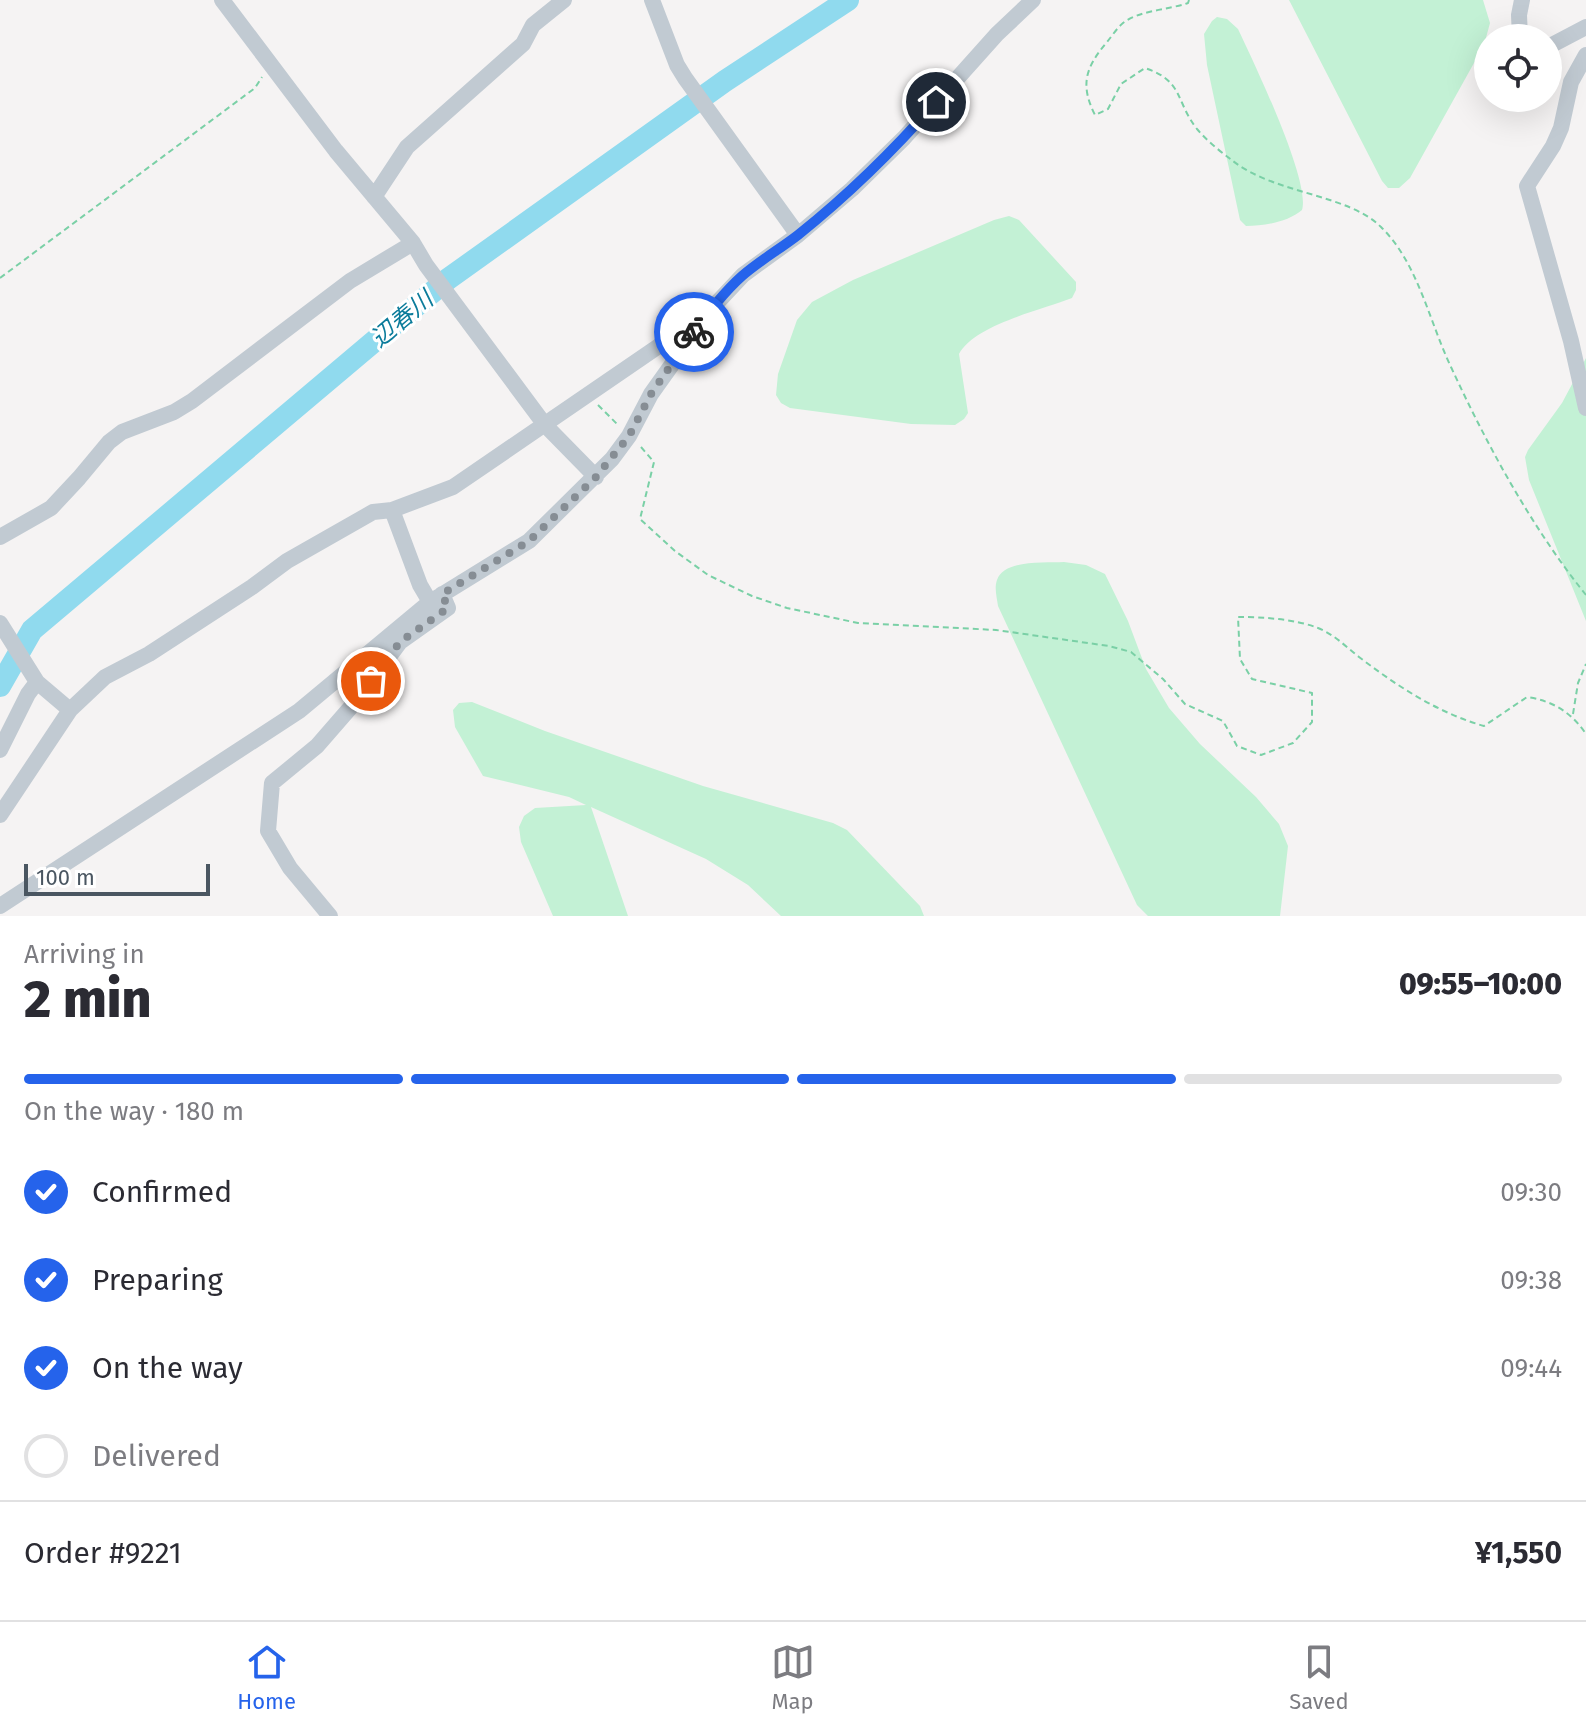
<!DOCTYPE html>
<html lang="en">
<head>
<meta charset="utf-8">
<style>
  :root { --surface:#fff; --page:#f7f7f7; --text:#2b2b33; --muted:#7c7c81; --line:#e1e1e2; --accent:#2563eb }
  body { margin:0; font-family:"Fira Sans","Noto Sans JP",sans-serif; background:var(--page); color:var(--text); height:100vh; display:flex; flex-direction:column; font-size:30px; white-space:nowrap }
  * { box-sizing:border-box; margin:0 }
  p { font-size:26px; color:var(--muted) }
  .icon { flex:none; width:44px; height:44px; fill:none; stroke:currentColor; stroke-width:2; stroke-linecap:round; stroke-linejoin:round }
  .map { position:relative; height:916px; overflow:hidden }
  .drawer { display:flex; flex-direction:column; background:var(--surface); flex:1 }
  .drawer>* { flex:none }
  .tools { position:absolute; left:1474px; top:24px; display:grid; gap:16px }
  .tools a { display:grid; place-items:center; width:88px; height:88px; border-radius:50%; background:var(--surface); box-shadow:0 8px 32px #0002; font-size:40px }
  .scale { position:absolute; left:24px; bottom:20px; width:186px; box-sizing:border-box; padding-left:8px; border:4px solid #4a5661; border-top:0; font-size:22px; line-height:28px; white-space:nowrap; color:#4a5661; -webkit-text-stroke:6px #fff; paint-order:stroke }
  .pin { position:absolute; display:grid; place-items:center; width:68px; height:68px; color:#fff; margin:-34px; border:4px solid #fff; border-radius:50%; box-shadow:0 2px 8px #0007 }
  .courier { position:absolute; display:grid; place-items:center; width:80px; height:80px; margin:-40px; border:6px solid #2563eb; border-radius:50%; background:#fff; color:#222; box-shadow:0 2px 10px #0007 }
  .headline em { font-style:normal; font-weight:800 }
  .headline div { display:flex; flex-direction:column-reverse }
  .headline { display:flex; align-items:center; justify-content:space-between; height:136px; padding:0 24px }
  h1 { font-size:52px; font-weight:800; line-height:60px }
  .bar { display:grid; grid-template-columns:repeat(4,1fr); gap:12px 8px; align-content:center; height:96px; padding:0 24px }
  .bar i { height:10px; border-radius:6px; background:var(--line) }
  .bar .selected { background:var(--accent) }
  .bar p { grid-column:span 4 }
  .line { display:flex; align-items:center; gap:20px; padding:0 24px; border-top:2px solid var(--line) }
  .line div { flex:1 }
  ol { padding:0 24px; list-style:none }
  li { display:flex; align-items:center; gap:24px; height:88px }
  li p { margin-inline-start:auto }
  li .icon { padding:8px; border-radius:50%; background:var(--accent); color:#fff; stroke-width:4 }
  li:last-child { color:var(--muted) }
  li i { width:44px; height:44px; border:4px solid var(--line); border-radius:50% }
  .dock { display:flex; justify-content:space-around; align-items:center; height:112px; border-top:2px solid var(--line); background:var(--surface); font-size:22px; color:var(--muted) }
  .dock a { display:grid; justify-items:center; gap:4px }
  .dock .selected { color:var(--accent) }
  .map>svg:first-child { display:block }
  .green { fill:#c3f1d5 }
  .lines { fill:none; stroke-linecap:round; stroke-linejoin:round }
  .river { stroke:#90daee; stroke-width:22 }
  .path { stroke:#7ad0a6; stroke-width:2; stroke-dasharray:6 4; stroke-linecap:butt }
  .minor { stroke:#c1cad2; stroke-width:16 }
  .done { stroke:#868d94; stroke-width:8; stroke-dasharray:0 14.4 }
  .route { stroke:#2563eb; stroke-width:10 }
  .labels { text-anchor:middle; stroke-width:6; stroke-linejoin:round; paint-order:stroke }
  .water-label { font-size:24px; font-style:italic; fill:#0c7c9b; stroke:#fff }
</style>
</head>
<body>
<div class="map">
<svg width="1586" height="916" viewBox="0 0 1586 916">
  <rect width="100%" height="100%" fill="#f5f3f3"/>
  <path class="green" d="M1289 0H1483L1490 23 1484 45 1410 178 1399 188H1388L1382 181Z
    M1217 17 1227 19 1238 29C1253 61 1311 181 1302 210 1288 222 1264 226 1246 226L1240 220 1207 65 1204 34 1212 21Z
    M1009 216 1019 220 1076 282V290L1072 298C1041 310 974 325 959 354L968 413 964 419 955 425 911 424 790 408 781 403 776 395 778 374 797 320 812 302 853 280 994 220Z
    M1586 358V621L1529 480 1525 457 1528 450 1562 403Z
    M1064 562 1086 565 1105 574 1128 621 1146 669 1169 708 1200 744 1256 797 1279 824 1288 846 1280 916H1148L1137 905 998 606C997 598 994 588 997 580 1004 559 1046 563 1064 562Z
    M472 702 545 731 703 786 833 823 847 830 920 906 924 916H781L748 885 706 859 591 807 628 916H553L521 842 519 827 524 816 535 808 586 805 569 797 483 776 455 727 453 710 459 703Z"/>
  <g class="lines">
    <path class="river" d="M0 686 32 630 448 279 725 81 848 0"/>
    <path class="path" d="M1189 0 1188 3C1168 10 1140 10 1123 23 1117 28 1112 36 1107 42 1085 68 1080 85 1095 115L1108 109 1121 84 1145 68C1184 81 1175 101 1197 129 1207 141 1221 152 1233 161 1275 194 1348 194 1381 227 1418 263 1429 321 1451 367 1487 445 1532 528 1586 595
      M0 278 255 88 262 77
      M598 405 619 426
      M641 447 654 462 640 519 675 551 708 575 752 596 787 608 858 623 996 630 1109 646 1131 652 1163 679 1185 704 1223 721 1237 746 1261 755 1293 743 1312 722V693L1252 679 1240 659 1238 617C1263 617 1295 619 1318 628 1335 635 1345 646 1359 657 1397 686 1438 713 1484 726L1527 697C1553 701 1571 712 1586 734
      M1573 714 1578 683 1586 664"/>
    <path class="minor" d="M222 0 336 151 413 243 426 265 545 425 596 477
      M652 0 677 65 685 78 798 235
      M1520 38 1519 15 1522 0
      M1548 47 1586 27
      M1586 55 1571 82 1561 128 1553 146 1527 186 1571 341 1586 408
      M374 197 407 147 523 44 533 25 564 0
      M392 510 420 585 430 602
      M0 537 51 508 79 478 109 442 122 432 174 412 192 401 350 281 413 243
      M0 623 37 682 70 710
      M0 750 28 694 37 682
      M0 815 70 710 105 677 149 654 252 587 287 561 373 512 392 510 453 487 672 337 688 341
      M0 906 299 711 430 602 529 541 612 459 629 436 651 394 713 307 743 275 798 235 852 189 904 138 997 34 1033 0
      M330 916 290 868 268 831 272 783 317 746 357 700 400 642 448 608 442 594"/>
  </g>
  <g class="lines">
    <path class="done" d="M371 681 400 642 448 608 442 594 529 541 596 477 629 436 651 394 694 332"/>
    <path class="route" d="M694 332C709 312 724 292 742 276 759 261 780 249 798 235 848 195 894 150 936 102"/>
  </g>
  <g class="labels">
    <g class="water-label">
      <text transform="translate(402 319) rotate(-40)" y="8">辺春川</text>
    </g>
  </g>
</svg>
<div class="tools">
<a><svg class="icon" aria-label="locate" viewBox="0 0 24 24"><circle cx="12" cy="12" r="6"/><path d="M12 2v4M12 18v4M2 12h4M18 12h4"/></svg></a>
</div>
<div class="scale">100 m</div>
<div class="pin" style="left:371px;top:681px;background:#ea580c"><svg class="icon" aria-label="bag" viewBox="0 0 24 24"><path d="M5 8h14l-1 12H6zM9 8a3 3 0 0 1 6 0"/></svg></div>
<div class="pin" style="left:936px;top:102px;background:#1f2937"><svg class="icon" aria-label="home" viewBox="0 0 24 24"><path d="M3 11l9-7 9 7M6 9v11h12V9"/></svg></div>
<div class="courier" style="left:694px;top:332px"><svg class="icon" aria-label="bike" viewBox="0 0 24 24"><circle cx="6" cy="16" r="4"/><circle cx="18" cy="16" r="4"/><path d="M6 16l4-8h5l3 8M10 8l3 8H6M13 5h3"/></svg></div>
</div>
<section class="drawer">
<div class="headline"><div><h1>2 min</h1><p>Arriving in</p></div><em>09:55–10:00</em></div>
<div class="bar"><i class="selected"></i><i class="selected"></i><i class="selected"></i><i></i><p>On the way · 180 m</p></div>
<ol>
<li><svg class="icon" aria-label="check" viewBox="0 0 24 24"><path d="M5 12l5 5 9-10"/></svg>Confirmed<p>09:30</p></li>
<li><svg class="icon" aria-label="check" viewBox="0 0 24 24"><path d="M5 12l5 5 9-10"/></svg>Preparing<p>09:38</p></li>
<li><svg class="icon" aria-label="check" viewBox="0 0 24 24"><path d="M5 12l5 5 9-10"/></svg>On the way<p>09:44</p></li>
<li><i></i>Delivered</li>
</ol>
<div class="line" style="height:104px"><div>Order #9221</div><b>¥1,550</b></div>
</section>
<nav class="dock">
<a class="selected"><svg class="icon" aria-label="home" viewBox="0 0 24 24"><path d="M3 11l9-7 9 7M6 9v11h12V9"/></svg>Home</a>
<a><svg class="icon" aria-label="map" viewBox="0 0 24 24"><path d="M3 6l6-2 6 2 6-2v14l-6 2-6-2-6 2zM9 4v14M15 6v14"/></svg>Map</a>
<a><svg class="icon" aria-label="saved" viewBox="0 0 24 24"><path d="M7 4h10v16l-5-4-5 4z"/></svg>Saved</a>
</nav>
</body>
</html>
